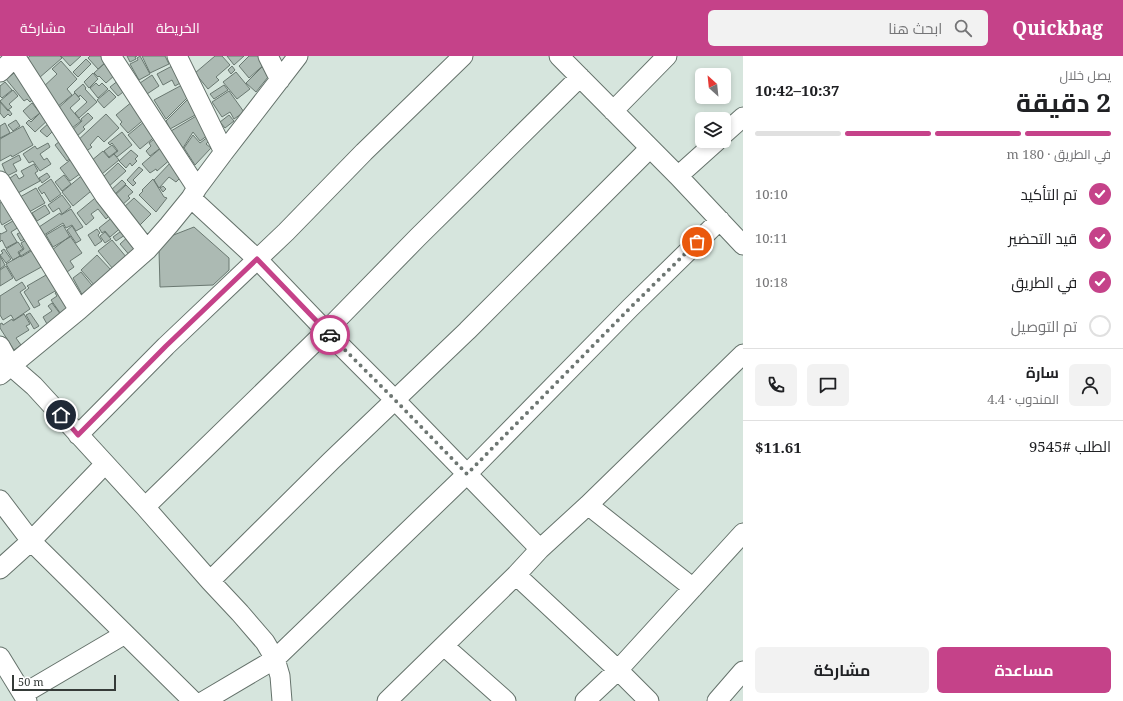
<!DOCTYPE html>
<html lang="ar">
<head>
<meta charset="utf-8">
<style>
  :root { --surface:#fff; --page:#f2f2f2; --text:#202124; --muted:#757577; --line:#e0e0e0; --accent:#c54289 }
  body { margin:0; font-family:"Noto Serif",Cairo,serif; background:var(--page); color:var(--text); direction:rtl; height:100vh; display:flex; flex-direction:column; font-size:15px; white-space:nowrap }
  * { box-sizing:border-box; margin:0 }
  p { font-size:13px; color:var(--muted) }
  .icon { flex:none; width:22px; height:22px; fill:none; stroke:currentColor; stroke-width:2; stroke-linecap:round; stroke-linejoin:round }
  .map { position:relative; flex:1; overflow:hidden; direction:ltr }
  .sheet { display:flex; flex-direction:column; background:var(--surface); width:380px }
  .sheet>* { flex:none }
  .needle { width:26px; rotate:333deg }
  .controls { position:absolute; left:695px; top:12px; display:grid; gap:8px }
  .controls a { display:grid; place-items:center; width:36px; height:36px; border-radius:6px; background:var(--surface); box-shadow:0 2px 6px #0003; font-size:20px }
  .scale { position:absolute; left:12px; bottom:10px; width:104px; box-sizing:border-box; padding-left:4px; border:2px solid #353b38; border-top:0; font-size:11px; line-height:14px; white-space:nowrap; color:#353b38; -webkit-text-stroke:3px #fff; paint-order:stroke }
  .pin { position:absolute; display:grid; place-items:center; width:34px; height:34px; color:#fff; margin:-17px; border:2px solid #fff; border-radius:50%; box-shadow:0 1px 4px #0007 }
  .courier { position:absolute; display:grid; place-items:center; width:40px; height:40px; margin:-20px; border:3px solid #c54289; border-radius:50%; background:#fff; color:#222; box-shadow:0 1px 5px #0007 }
  .summary em { font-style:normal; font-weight:700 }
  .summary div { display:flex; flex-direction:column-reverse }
  .summary { display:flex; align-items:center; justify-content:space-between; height:68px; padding:0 12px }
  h1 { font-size:26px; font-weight:700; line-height:30px }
  .bar { display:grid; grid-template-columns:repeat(4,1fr); gap:6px 4px; align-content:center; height:48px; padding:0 12px }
  .bar i { height:5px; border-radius:3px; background:var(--line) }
  .bar .active { background:var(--accent) }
  .bar p { grid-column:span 4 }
  .line { display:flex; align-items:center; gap:10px; padding:0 12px; border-top:1px solid var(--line) }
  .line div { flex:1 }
  .round { display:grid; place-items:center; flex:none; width:42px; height:42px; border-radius:6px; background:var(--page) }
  ol { padding:0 12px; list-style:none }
  li { display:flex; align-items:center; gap:12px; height:44px }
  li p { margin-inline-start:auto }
  li .icon { padding:4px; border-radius:50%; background:var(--accent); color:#fff; stroke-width:4 }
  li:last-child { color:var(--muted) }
  li i { width:22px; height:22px; border:2px solid var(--line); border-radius:50% }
  .action { display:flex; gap:8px; margin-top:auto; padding:8px 12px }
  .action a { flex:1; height:46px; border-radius:6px; background:var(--accent); color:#fff; font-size:16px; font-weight:700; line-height:46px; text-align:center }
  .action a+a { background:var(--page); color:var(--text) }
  header { display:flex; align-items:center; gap:24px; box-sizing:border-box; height:56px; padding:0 20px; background:var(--accent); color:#fff }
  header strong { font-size:19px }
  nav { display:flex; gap:22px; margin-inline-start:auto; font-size:14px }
  .search { width:280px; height:36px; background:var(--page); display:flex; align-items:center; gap:10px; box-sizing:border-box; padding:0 14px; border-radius:6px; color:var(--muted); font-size:15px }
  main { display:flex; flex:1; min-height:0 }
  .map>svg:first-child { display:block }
  .building { fill:#acbab3; stroke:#6a7871 }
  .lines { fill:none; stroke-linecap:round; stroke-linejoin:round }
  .minor-casing { stroke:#65726b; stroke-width:21 }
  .minor { stroke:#fff; stroke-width:19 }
  .done { stroke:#6d7672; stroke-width:4; stroke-dasharray:0 7.2 }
  .route { stroke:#c54289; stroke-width:5 }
</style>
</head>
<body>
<header>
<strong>Quickbag</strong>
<div class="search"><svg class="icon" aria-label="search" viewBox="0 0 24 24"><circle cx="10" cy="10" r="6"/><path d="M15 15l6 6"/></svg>ابحث هنا</div>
<nav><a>الخريطة</a><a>الطبقات</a><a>مشاركة</a></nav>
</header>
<main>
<section class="sheet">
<div class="summary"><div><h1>2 دقيقة</h1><p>يصل خلال</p></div><em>10:37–10:42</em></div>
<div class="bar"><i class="active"></i><i class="active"></i><i class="active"></i><i></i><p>في الطريق · 180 m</p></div>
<ol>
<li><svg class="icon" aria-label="check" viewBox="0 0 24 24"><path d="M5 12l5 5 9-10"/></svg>تم التأكيد<p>10:10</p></li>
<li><svg class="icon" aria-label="check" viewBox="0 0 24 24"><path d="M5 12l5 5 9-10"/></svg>قيد التحضير<p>10:11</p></li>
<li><svg class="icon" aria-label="check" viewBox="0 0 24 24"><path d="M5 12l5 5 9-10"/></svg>في الطريق<p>10:18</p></li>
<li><i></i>تم التوصيل</li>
</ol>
<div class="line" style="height:72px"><a class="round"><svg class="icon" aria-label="person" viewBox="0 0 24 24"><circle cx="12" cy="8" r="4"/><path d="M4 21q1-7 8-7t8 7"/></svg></a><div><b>سارة</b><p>المندوب · 4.4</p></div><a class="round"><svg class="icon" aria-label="chat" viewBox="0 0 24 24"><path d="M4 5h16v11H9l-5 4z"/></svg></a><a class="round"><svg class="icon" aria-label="phone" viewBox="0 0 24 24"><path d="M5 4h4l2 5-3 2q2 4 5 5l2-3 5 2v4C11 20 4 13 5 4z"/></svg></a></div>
<div class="line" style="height:52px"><div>الطلب #9545</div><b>$11.61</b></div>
<div class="action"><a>مساعدة</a><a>مشاركة</a></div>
</section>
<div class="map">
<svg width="743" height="645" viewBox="0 0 743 645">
  <rect width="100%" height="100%" fill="#d6e5dd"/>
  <path class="building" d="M30 0H60L62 2 39 22 24 5Z
    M61 0H81L70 10Z
    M90 0H101L106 6 98 13 88 2Z
    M127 0H137L135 1 136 3 130 6Z
    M140 0 150 18 139 24 130 8 138 4 137 2Z
    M142 0H165L169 8 150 17Z
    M215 0H222L230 9 216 21 219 24 208 33 195 17Z
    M227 0H244L234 9Z
    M249 0H264L267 6 249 22 239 10Z
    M86 3 91 8 78 21 73 16Z
    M61 5 77 23 67 33 72 39 57 51 41 33 57 18 52 13Z
    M267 6 272 16 256 36 246 27Z
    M105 7 115 19 106 27 99 20 98 21 94 17Z
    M172 10 182 26 175 30 172 24 163 29 157 18Z
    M232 10 235 14 231 18 228 14Z
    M18 14 39 38 30 46 27 43 24 45 6 23Z
    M236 16 250 33 237 43 223 26Z
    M93 17 98 23 89 32 84 26Z
    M152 19 159 30 147 38 140 27Z
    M119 24 127 33 118 40 110 31Z
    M5 26 12 34 2 42 0 40V30Z
    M96 27 99 30 102 27 108 33 98 42 90 32Z
    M83 28 86 32 85 33 97 46 79 62 75 57 87 46 80 39 79 41 74 36Z
    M182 29 189 40 166 63 154 44Z
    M224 29 228 34 214 43 210 38Z
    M13 34 18 40 9 48 12 51 8 54 0 45Z
    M109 34 116 41 104 52 97 44Z
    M229 35 244 56 234 63 230 56 222 61 212 46Z
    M75 37 80 43 70 52 81 65 72 72 56 54Z
    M189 42 197 58 170 73 166 65Z
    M133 45 147 61 128 77 120 68 122 66 116 59Z
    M0 46 8 55 9 54 12 58 10 60 8 58 4 62 0 57Z
    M32 47 40 57 31 64 23 55Z
    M41 56 50 62 35 76 26 67 29 64 31 66Z
    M88 57 93 62 83 71 85 73 75 82 70 76 82 65 81 63Z
    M106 58 119 72 104 86 98 80 90 89 92 91 84 97 75 87Z
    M198 59 208 79 200 85 193 76 183 92 171 75Z
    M229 59 234 65 225 72 220 66Z
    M16 64 20 70 13 75 8 69Z
    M145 65 157 79 140 93 128 79Z
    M50 66 56 72 47 81 40 75Z
    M5 67 10 77 0 82V70Z
    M23 70 33 89 12 101 11 99 0 105V83Z
    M122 76 132 89 117 101 114 98 118 95 112 87 110 89 108 87Z
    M193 79 200 87 209 80 210 84 206 88 211 92 195 109 184 92Z
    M157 81 163 90 150 100 146 95 151 90 149 87Z
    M60 85 76 98 67 105 55 89Z
    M48 87 50 91 40 98 44 104 47 102 51 108 40 115 33 105 29 107 23 98 35 90 37 93Z
    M112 89 117 95 109 101 104 95Z
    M162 91 172 102 157 115 156 113 150 117 142 108Z
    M131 94 138 100 135 103 137 105 132 110 130 107 126 112 119 105Z
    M103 95 109 102 114 98 119 104 102 118 91 105Z
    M19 99 21 104 13 108 17 115 7 120 2 108Z
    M74 101 84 115 70 125 60 112Z
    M172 105 184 118 176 126 169 121 159 132 154 124Z
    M118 107 126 115 107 132 103 121Z
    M34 108 38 115 35 117 40 125 18 137 10 122 16 118 19 123 24 120 21 115Z
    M139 111 143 114 133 124 136 127 133 130 127 124Z
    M47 117 50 121 42 127 39 122Z
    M85 117 96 131 73 150 62 136Z
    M64 119 71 128 62 135 55 126Z
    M51 123 61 138 50 146 44 136 42 138 38 132Z
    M153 123 164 141 167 142 156 156 139 139 143 135 142 134Z
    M122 124 126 128 114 139 110 135Z
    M126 129 133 136 128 140 130 142 121 150 113 141Z
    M163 130 166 133 163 136 160 132Z
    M36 132 45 147 29 156 20 141Z
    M100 138 111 158 106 163 98 153 91 158 94 162 86 169 77 157Z
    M62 139 71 151 62 158 59 152 53 156 48 149Z
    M9 142 19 159 2 169 0 165V147Z
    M134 142 151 158 136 173 123 152Z
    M45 149 50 157 37 165 32 157Z
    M71 153 83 171 76 175 72 169 66 172 63 167 44 179 39 171 60 157 61 159Z
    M114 160 123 170 110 181 105 175 102 177 99 172Z
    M20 161 24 168 11 176 17 186 6 192 2 184 0 186V177L1 178 7 175 4 170Z
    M63 169 70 181 53 191 46 179Z
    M72 170 81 184 76 187 67 174Z
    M32 171 36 177 21 185 17 178Z
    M194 171 229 202V214L213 229 160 231 159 194 171 180Z
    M97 173 100 177 98 179 102 185 95 190 88 179Z
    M124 173 128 177 116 185 113 181Z
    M105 176 111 183 105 187 100 180Z
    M130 179 141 192 131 201 120 188Z
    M70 180 82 197 70 205 74 211 67 216 52 194Z
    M31 181 37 190 21 200 19 197 24 193 21 187Z
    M112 184 127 202 113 213 98 195Z
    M18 186 23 193 18 196 20 200 13 204 6 193Z
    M36 192 45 209 16 225 6 208 20 200 21 201Z
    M4 193 11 203 6 207 0 199 3 197 1 195Z
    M97 199 112 215 95 230 81 214Z
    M0 200 5 209 0 213Z
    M6 210 13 222 0 230V214Z
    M53 215 62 231 38 245 40 249 34 252 24 236 29 232 27 230Z
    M81 216 96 234 84 242 73 222Z
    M22 226 26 232 20 236 30 253 14 264 11 259 3 264 0 259V240Z
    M61 232 77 252 63 261 51 244 57 240 55 237Z
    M52 247 64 263 49 274 46 269 47 268 43 261 52 255 48 250Z
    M30 257 39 270 34 273 26 259Z
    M24 258 30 268 26 270 29 274 16 282 21 289 14 294 0 272V268L2 267 3 269 12 263 13 265Z"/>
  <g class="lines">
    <defs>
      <path id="minor" d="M15 0 105 140 147 194
        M111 0 197 132
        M177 0 224 96
        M268 0 280 24
        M559 0 678 120 743 189
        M0 16 16 0
        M613 55 667 0
        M724 78 743 61
        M678 120 717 85
        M0 125 79 254
        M191 142 257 203 326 275 395 344 540 493
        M0 290 11 310 34 330 145 451 210 525 240 557 265 586 275 603 280 620 282 645
        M0 319 79 254 147 194 169 169 191 142 197 132 224 96 298 0
        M78 379 166 290 286 176 364 96 463 0
        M0 444 31 485 193 645
        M588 449 693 532
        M145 451 326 275 418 181 580 21
        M0 513 31 485 105 408
        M516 519 618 614 649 645
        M210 525 331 405 467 275 650 92
        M444 590 506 645
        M0 601 27 645
        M23 638 125 578
        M204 645 275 603 467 418 630 252 720 164
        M387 645 516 519 540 493 588 449 743 298
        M585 645 618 614 743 477
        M717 645 743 615"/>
    </defs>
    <use href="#minor" class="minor-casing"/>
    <use href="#minor" class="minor"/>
  </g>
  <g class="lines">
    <path class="done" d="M330 279 395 344 467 418 630 252 697 186"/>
    <path class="route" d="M61 359 78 379 166 290 257 203 330 279"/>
  </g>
</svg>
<div class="controls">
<a><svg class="needle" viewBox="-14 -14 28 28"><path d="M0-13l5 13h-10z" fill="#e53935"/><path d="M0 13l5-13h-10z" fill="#757577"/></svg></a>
<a><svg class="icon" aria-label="layers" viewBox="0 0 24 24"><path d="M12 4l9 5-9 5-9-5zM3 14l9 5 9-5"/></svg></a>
</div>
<div class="scale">50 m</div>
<div class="pin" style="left:697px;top:186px;background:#ea580c"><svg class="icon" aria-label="bag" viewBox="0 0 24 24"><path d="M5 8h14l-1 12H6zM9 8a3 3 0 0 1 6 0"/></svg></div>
<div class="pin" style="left:61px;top:359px;background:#1f2937"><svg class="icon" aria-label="home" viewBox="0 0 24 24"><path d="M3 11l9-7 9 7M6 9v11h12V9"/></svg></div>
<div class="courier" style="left:330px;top:279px"><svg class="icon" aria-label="car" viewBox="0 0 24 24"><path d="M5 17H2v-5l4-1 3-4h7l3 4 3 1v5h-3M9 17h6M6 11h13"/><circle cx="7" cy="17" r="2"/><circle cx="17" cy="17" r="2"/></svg></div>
</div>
</main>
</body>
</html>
